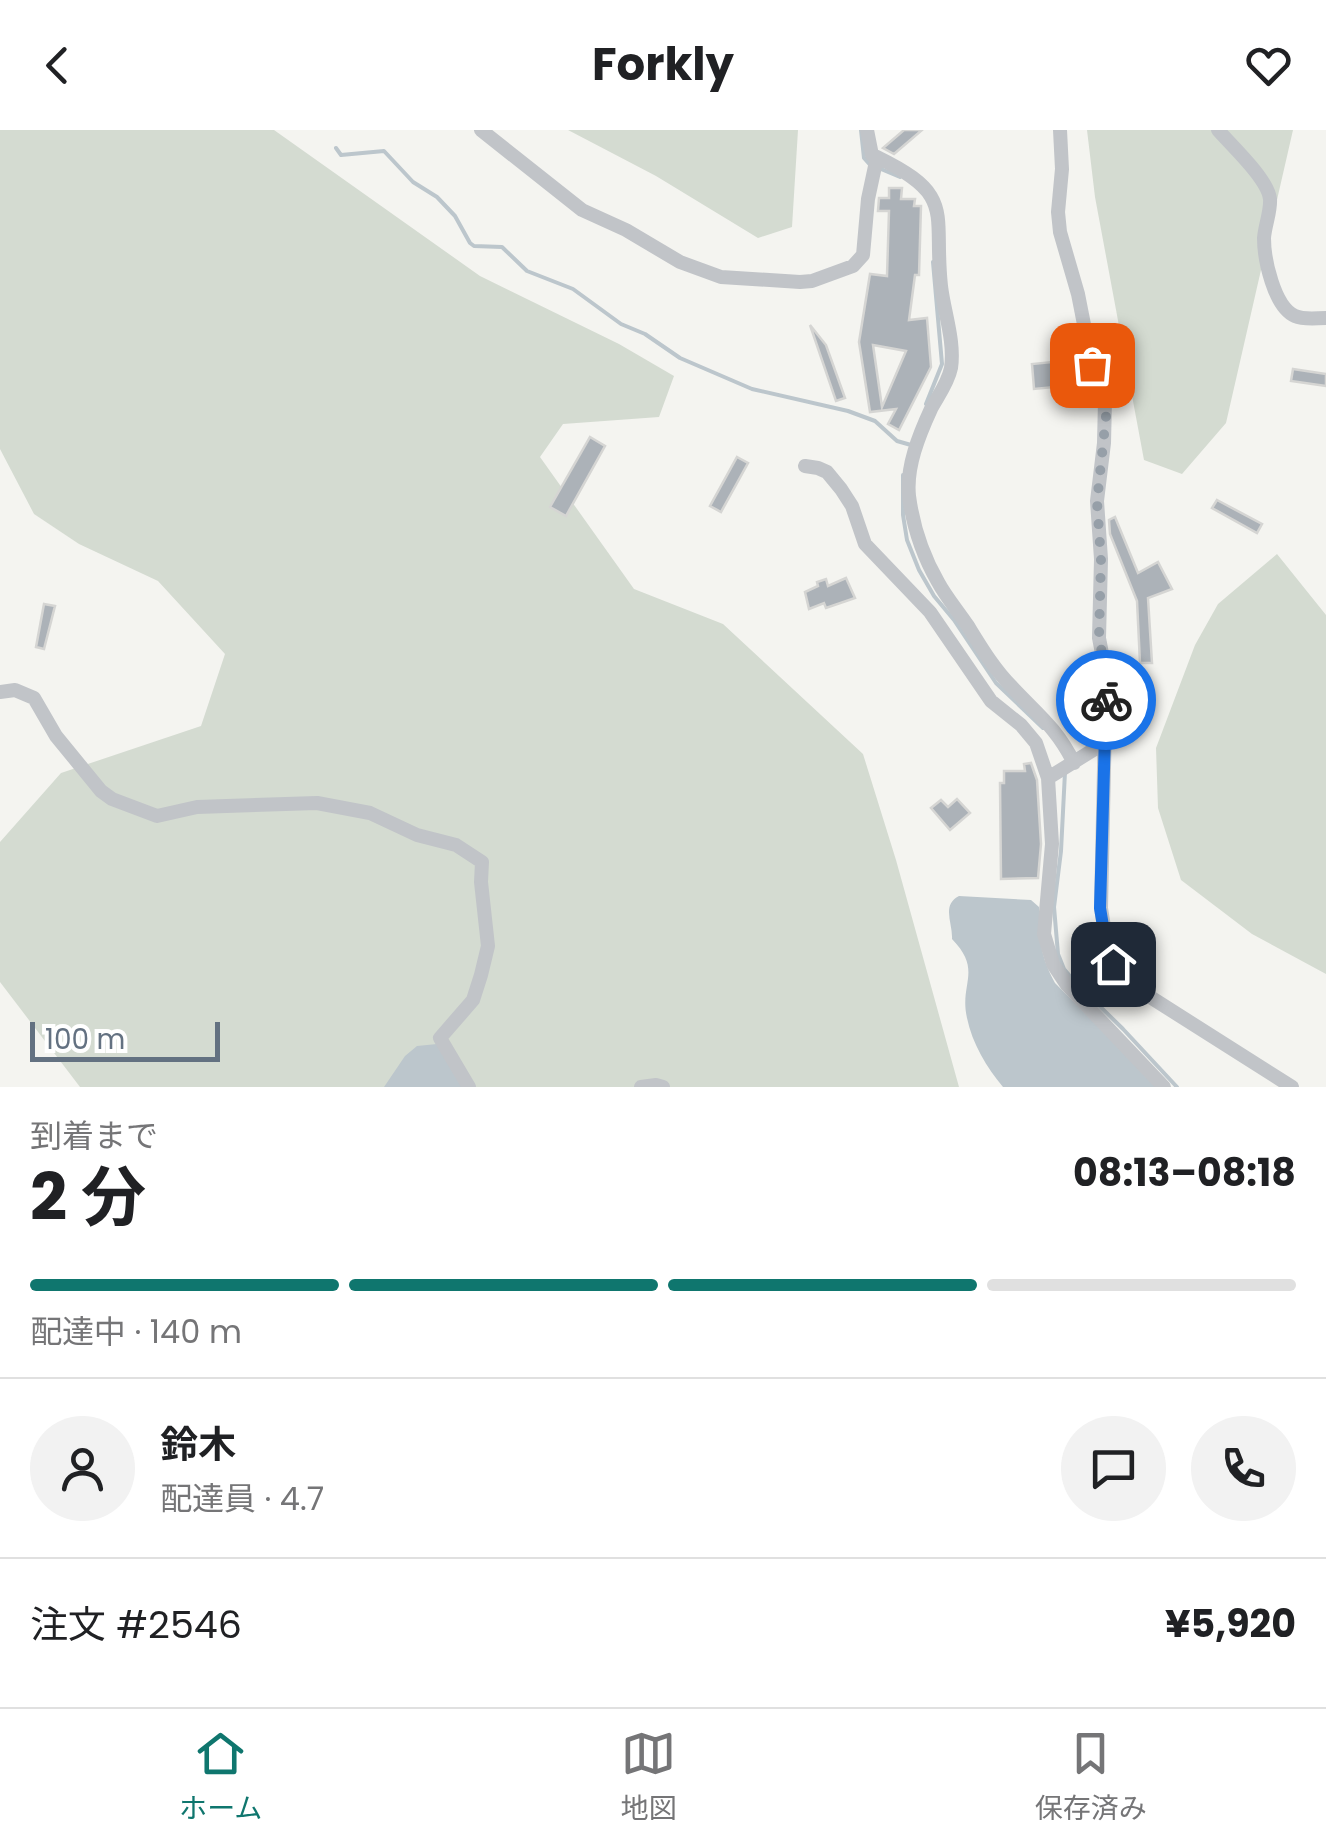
<!DOCTYPE html>
<html lang="ja">
<head>
<meta charset="utf-8">
<style>
  :root { --surface:#fff; --page:#f2f2f2; --text:#202124; --muted:#757577; --line:#e0e0e0; --accent:#0f766e }
  body { margin:0; font-family:Poppins,"Noto Sans JP",sans-serif; background:var(--page); color:var(--text); height:100vh; display:flex; flex-direction:column; font-size:38px; white-space:nowrap }
  * { box-sizing:border-box; margin:0 }
  p { font-size:32px; color:var(--muted) }
  .icon { flex:none; width:55px; height:55px; fill:none; stroke:currentColor; stroke-width:2; stroke-linecap:round; stroke-linejoin:round }
  .map { position:relative; height:957px; overflow:hidden }
  .details { display:flex; flex-direction:column; background:var(--surface); flex:1 }
  .details>* { flex:none }
  .scale { position:absolute; left:30px; bottom:25px; width:190px; box-sizing:border-box; padding-left:10px; border:5px solid #637181; border-top:0; font-size:28px; line-height:35px; white-space:nowrap; color:#637181; -webkit-text-stroke:8px #fff; paint-order:stroke }
  .pin { position:absolute; display:grid; place-items:center; width:85px; height:85px; color:#fff; margin:-42px; border-radius:20px; box-shadow:0 5px 15px #0006 }
  .courier { position:absolute; display:grid; place-items:center; width:100px; height:100px; margin:-50px; border:8px solid #1a73e8; border-radius:50%; background:#fff; color:#222; box-shadow:0 2px 12px #0007 }
  .headline em { font-style:normal; font-weight:700 }
  .headline div { display:flex; flex-direction:column-reverse }
  .headline { display:flex; align-items:center; justify-content:space-between; height:170px; padding:0 30px }
  h1 { font-size:65px; font-weight:700; line-height:75px }
  .bar { display:grid; grid-template-columns:repeat(4,1fr); gap:15px 10px; align-content:center; height:120px; padding:0 30px }
  .bar i { height:12px; border-radius:8px; background:var(--line) }
  .bar .current { background:var(--accent) }
  .bar p { grid-column:span 4 }
  .line { display:flex; align-items:center; gap:25px; padding:0 30px; border-top:2px solid var(--line) }
  .line div { flex:1 }
  .round { display:grid; place-items:center; flex:none; width:105px; height:105px; border-radius:52px; background:var(--page) }
  header { display:flex; justify-content:space-between; align-items:center; height:130px; padding:0 30px; background:var(--surface); font-size:45px; font-weight:700 }
  .menu { display:flex; justify-content:space-around; align-items:center; height:140px; border-top:2px solid var(--line); background:var(--surface); font-size:28px; color:var(--muted) }
  .menu a { display:grid; justify-items:center; gap:5px }
  .menu .current { color:var(--accent) }
  .map>svg:first-child { display:block }
  .green { fill:#d4dbd1 }
  .water { fill:#bcc6cc }
  .lines { fill:none; stroke-linecap:round; stroke-linejoin:round }
  .stream { stroke:#bcc6cc; stroke-width:4 }
  .building { fill:#acb2b8; stroke:#d5d5d3; stroke-width:2.5; fill-rule:evenodd }
  .minor { stroke:#c1c4c8; stroke-width:14 }
  .done { stroke:#969fa8; stroke-width:10; stroke-dasharray:0 18 }
  .route { stroke:#1a73e8; stroke-width:12 }
</style>
</head>
<body>
<header><svg class="icon" aria-label="back" viewBox="0 0 24 24"><path d="M15 5l-7 7 7 7"/></svg>Forkly<svg class="icon" aria-label="heart" viewBox="0 0 24 24"><path d="M12 20l-8-8c-3-5 5-10 8-4 3-6 11-1 8 4z"/></svg></header>
<div class="map">
<svg width="1326" height="957" viewBox="0 0 1326 957">
  <rect width="100%" height="100%" fill="#f4f4f0"/>
  <path class="green" d="M0 0H274L480 146 619 214 674 246 659 287 563 294 540 327 634 459 723 494 863 624 896 730 959 957H80L0 852V712L61 643 201 596 225 524 158 451 79 414 34 384 0 319Z
    M568 0H798L792 97 758 108 656 46Z
    M1087 0H1293L1226 293 1182 344 1144 330 1095 67Z
    M1277 424 1326 485V844L1252 804 1181 750 1158 678 1156 618 1195 515 1218 474Z"/>
  <path class="water" d="M959 766 1031 770 1039 777C1039 808 1040 825 1055 853L1158 957H1003C987 938 972 913 967 888 959 853 983 841 952 809 953 794 941 775 959 766Z
    M437 914 462 957H384L405 926 417 916Z"/>
  <g class="lines">
    <path class="stream" d="M861 0 864 28 872 37
      M336 18 341 25 384 21 413 52 437 67 455 86 470 113 474 116 502 117 527 141 573 159 621 194 645 204 680 228 752 259 848 281 875 291 897 311 911 315
      M881 39 900 47
      M926 274 942 234 933 132
      M903 345V385L907 410 919 440 934 466 954 490 996 553 1043 598
      M1065 642 1061 721 1054 777 1058 824 1064 839 1075 852 1123 899 1177 957"/>
  </g>
  <path class="building" d="M904 0H922L894 24 883 18Z
    M889 58H902L901 69H915L914 76H921L919 145H915L909 190 927 188 931 237 899 300 888 294 896 279 870 282 859 212 870 144 887 146 889 81H878L879 68H889ZM873 215 906 221 882 277Z
    M810 195 826 215 845 268 836 271Z
    M1052 232 1055 257 1034 259 1032 234Z
    M1293 239 1326 244V256L1291 251Z
    M590 307 605 316 566 386 550 377Z
    M737 327 748 333 721 382 710 376Z
    M1217 370 1262 394 1257 403 1212 378Z
    M1115 387 1138 443 1158 432 1172 459 1148 468 1152 533H1140L1137 471 1110 404 1109 390Z
    M846 448 855 468 826 478 824 473 809 479 805 462 818 456 817 452 826 449 828 456Z
    M44 474 55 476 44 519 36 517Z
    M1031 633 1037 650 1041 714 1038 748 1001 749 1000 653H1004V641H1025L1024 634Z
    M957 669 970 683 950 700 931 678 941 670 948 677Z"/>
  <g class="lines">
    <path class="minor" d="M481 0 582 80 626 100 680 132 721 147 800 152 812 151 853 136 863 125 868 69 877 27 872 25 867 0
      M1060 0 1062 39 1058 82 1060 102 1078 164 1092 235 1105 271 1104 313 1097 371 1101 429 1099 508 1106 544 1101 778C1105 805 1109 828 1125 851L1292 957
      M1218 0C1231 15 1268 49 1270 69 1271 81 1265 95 1264 108 1264 129 1274 177 1295 186 1304 190 1316 188 1326 188
      M877 27C957 66 933 82 941 156 944 182 955 211 951 238 948 253 938 266 931 279 919 305 906 337 909 366 913 396 923 426 938 452 946 467 958 481 968 496 981 517 994 539 1012 557 1038 585 1056 597 1074 633
      M805 336 818 338 827 342 841 359 852 376 865 414 930 482 991 571 1021 595 1036 613 1048 648 1052 714 1044 804 1053 834 1067 855 1164 957
      M0 562 15 560 34 568 56 606 101 661 112 669 157 686 197 677 317 673 370 683 417 705 456 715 482 732 481 752 488 816 481 845 473 870 440 908 469 957
      M1048 648 1106 612
      M641 957 656 955 663 957"/>
  </g>
  <g class="lines">
    <path class="done" d="M1092 235 1105 270 1106 286 1097 372 1101 429 1099 508 1106 544V570"/>
    <path class="route" d="M1106 570 1100 778 1105 808 1113 834"/>
  </g>
</svg>
<div class="scale">100 m</div>
<div class="pin" style="left:1092px;top:235px;background:#ea580c"><svg class="icon" aria-label="bag" viewBox="0 0 24 24"><path d="M5 8h14l-1 12H6zM9 8a3 3 0 0 1 6 0"/></svg></div>
<div class="pin" style="left:1113px;top:834px;background:#1f2937"><svg class="icon" aria-label="home" viewBox="0 0 24 24"><path d="M3 11l9-7 9 7M6 9v11h12V9"/></svg></div>
<div class="courier" style="left:1106px;top:570px"><svg class="icon" aria-label="bike" viewBox="0 0 24 24"><circle cx="6" cy="16" r="4"/><circle cx="18" cy="16" r="4"/><path d="M6 16l4-8h5l3 8M10 8l3 8H6M13 5h3"/></svg></div>
</div>
<section class="details">
<div class="headline"><div><h1>2 分</h1><p>到着まで</p></div><em>08:13–08:18</em></div>
<div class="bar"><i class="current"></i><i class="current"></i><i class="current"></i><i></i><p>配達中 · 140 m</p></div>
<div class="line" style="height:180px"><a class="round"><svg class="icon" aria-label="person" viewBox="0 0 24 24"><circle cx="12" cy="8" r="4"/><path d="M4 21q1-7 8-7t8 7"/></svg></a><div><b>鈴木</b><p>配達員 · 4.7</p></div><a class="round"><svg class="icon" aria-label="chat" viewBox="0 0 24 24"><path d="M4 5h16v11H9l-5 4z"/></svg></a><a class="round"><svg class="icon" aria-label="phone" viewBox="0 0 24 24"><path d="M5 4h4l2 5-3 2q2 4 5 5l2-3 5 2v4C11 20 4 13 5 4z"/></svg></a></div>
<div class="line" style="height:130px"><div>注文 #2546</div><b>¥5,920</b></div>
</section>
<nav class="menu">
<a class="current"><svg class="icon" aria-label="home" viewBox="0 0 24 24"><path d="M3 11l9-7 9 7M6 9v11h12V9"/></svg>ホーム</a>
<a><svg class="icon" aria-label="map" viewBox="0 0 24 24"><path d="M3 6l6-2 6 2 6-2v14l-6 2-6-2-6 2zM9 4v14M15 6v14"/></svg>地図</a>
<a><svg class="icon" aria-label="saved" viewBox="0 0 24 24"><path d="M7 4h10v16l-5-4-5 4z"/></svg>保存済み</a>
</nav>
</body>
</html>
